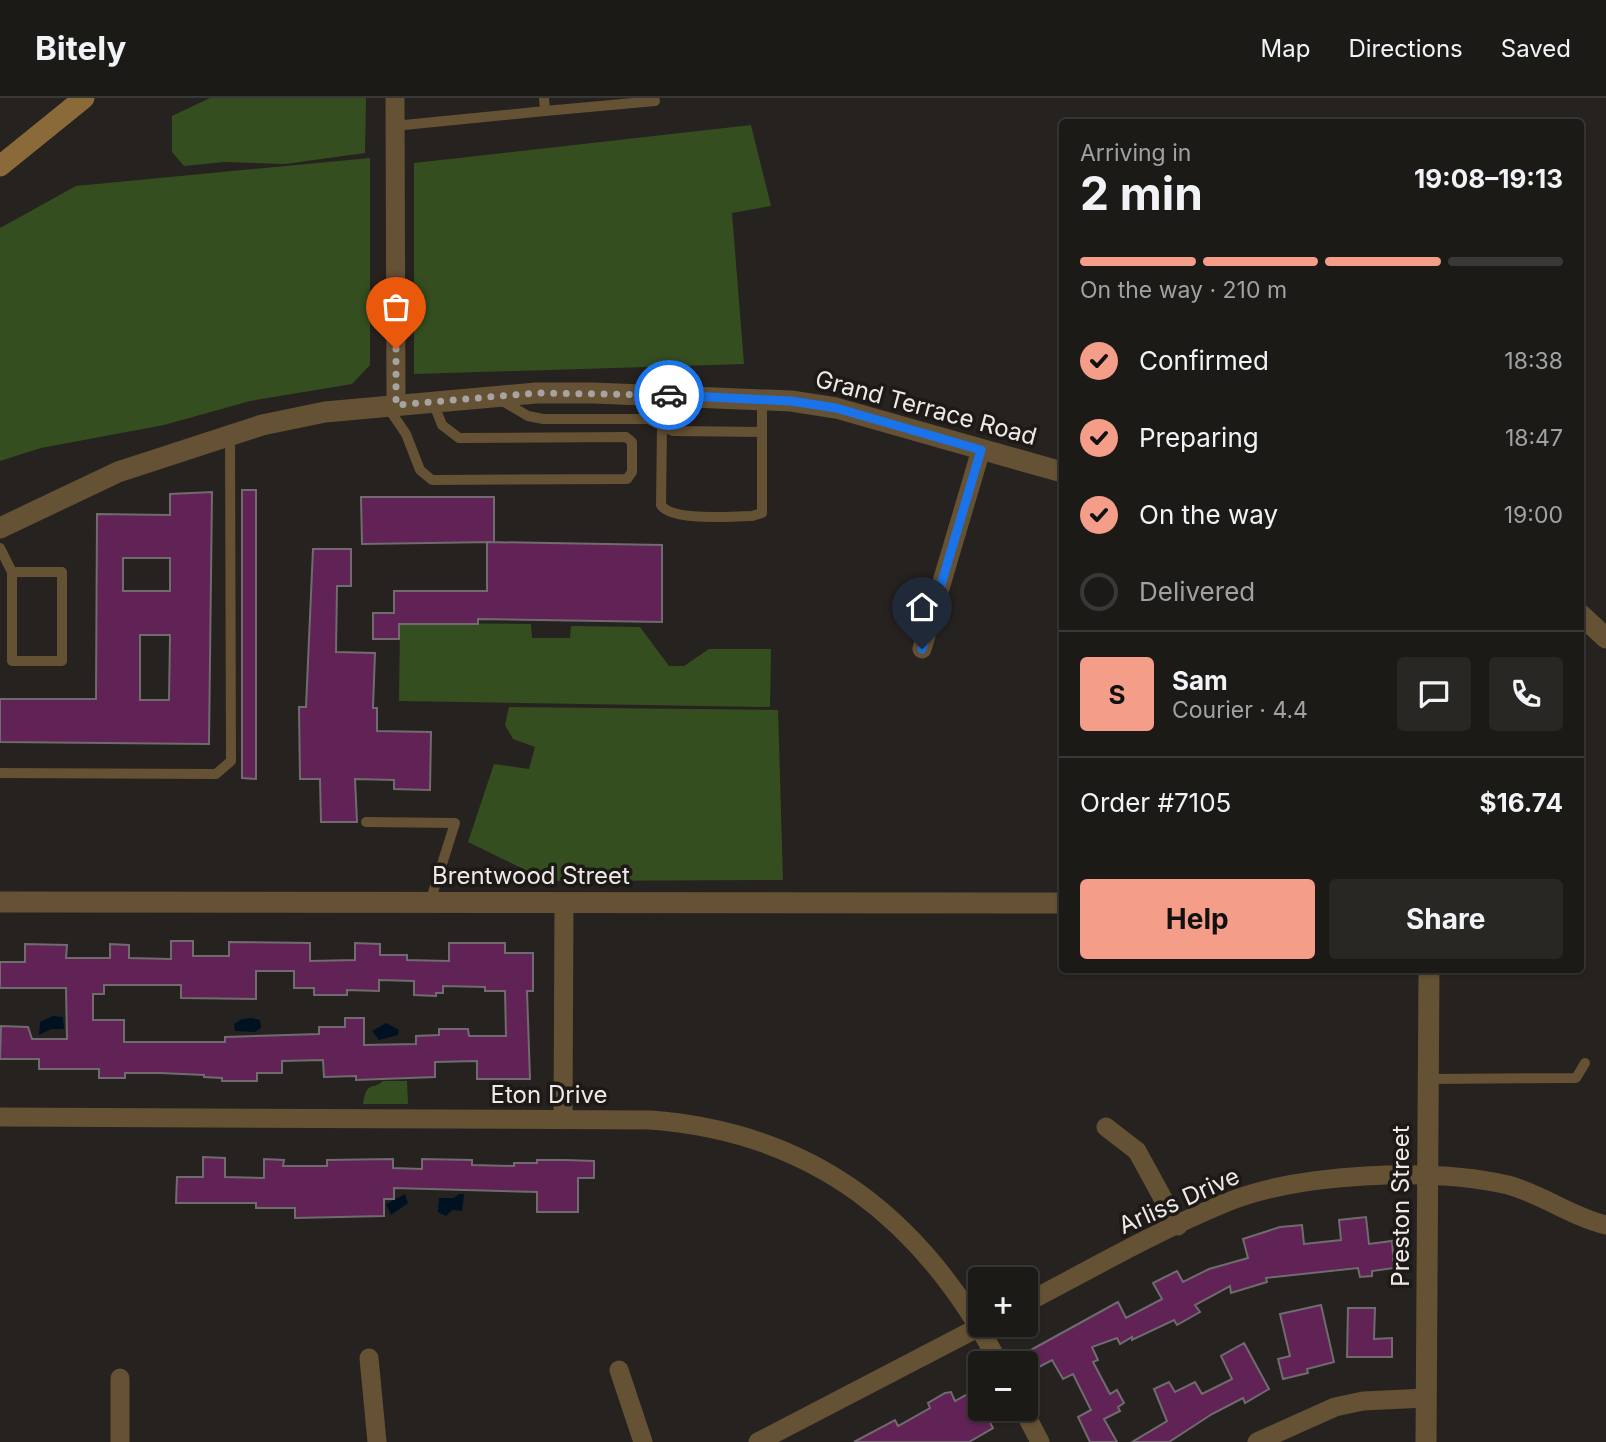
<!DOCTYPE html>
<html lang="en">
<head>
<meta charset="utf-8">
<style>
  :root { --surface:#1c1a17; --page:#292724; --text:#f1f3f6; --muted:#a0a1a1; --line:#3a3836; --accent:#f49e8a }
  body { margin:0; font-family:Inter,sans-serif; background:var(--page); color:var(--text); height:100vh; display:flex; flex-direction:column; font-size:26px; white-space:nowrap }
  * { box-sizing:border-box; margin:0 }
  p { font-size:23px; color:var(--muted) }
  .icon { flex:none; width:38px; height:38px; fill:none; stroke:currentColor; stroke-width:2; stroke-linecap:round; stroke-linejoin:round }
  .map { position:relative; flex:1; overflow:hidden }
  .panel { position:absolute; left:1059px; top:21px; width:525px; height:854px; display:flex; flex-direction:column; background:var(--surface); border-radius:7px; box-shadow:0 2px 5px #0004,0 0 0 2px var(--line) }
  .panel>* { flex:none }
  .controls { position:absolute; left:968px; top:1169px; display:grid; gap:14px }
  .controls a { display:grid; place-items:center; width:70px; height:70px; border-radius:7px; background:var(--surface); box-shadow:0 2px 5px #0004,0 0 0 2px var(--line); font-size:35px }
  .pin { position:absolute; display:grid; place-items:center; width:60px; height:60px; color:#fff; margin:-72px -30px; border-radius:50% 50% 50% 0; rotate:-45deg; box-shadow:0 0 7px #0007 }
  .pin .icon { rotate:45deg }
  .courier { position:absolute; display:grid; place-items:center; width:70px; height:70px; margin:-35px; border:5px solid #1a73e8; border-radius:50%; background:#fff; color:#222; box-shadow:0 2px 9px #0007 }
  .headline em { font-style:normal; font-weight:700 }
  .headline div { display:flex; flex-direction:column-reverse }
  .headline { display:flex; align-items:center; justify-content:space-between; height:119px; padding:0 21px }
  h1 { font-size:46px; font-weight:700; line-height:52px }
  .bar { display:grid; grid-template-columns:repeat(4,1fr); gap:10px 7px; align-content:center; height:84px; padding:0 21px }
  .bar i { height:9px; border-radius:5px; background:var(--line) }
  .bar .selected { background:var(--accent) }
  .bar p { grid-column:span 4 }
  .line { display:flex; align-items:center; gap:18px; padding:0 21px; border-top:2px solid var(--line) }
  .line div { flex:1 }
  .round { display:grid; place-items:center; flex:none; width:74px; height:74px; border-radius:7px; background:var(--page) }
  ol { padding:0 21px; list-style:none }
  li { display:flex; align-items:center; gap:21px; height:77px }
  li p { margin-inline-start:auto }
  li .icon { padding:7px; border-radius:50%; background:var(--accent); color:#111; stroke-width:4 }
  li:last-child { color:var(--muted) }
  li i { width:38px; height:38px; border:4px solid var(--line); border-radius:50% }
  .action { display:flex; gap:14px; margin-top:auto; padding:14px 21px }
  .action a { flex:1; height:80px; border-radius:7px; background:var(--accent); color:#111; font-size:28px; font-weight:700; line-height:80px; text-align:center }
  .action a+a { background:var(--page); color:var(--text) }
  header { display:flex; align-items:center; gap:42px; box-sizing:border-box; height:98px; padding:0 35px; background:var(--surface); border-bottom:2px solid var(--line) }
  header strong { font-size:33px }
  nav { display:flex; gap:38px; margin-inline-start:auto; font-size:24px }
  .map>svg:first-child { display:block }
  .green { fill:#354e20 }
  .water { fill:#012 }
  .building { fill:#612255; stroke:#706b6e; stroke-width:2; fill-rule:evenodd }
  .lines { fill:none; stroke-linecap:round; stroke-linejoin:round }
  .service { stroke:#655134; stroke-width:10 }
  .minor { stroke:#655134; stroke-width:19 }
  .tertiary { stroke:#655134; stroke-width:21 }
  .secondary { stroke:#8b6a3a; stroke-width:21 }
  .done { stroke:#a7a3a1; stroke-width:7; stroke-dasharray:0 12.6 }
  .route { stroke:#1a73e8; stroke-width:9 }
  .labels { text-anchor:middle; stroke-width:7; stroke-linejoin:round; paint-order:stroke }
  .street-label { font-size:24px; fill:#ece9e7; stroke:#1d1916 }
</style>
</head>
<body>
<header>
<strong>Bitely</strong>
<nav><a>Map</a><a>Directions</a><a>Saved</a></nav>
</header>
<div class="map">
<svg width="1606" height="1344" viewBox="0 0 1606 1344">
  <rect width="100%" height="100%" fill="#26221f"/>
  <path class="green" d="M210 0H366L365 55 285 66 224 64 184 68 172 54V18Z
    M751 27 771 108 732 115 744 266 414 276V65Z
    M370 60V267L352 286 250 303 164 327 41 350 0 363V130L76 88Z
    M400 525 531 526 532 540H570L571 528 640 529 669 568H684L709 551H771L770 609 399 603Z
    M509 609 778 612 783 782 548 783 468 744 494 666 529 671 535 649 513 641 505 627Z
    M383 983H407L408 1006H363C367 982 371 993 383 983Z"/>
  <path class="water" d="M53 918 63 919 64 931H51L39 937 40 924Z
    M252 920 260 922 261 930 255 934 235 933 234 926 242 921Z
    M386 925 399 932 398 937 379 942 372 933Z
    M405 1096 408 1105 391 1117 386 1106Z
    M459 1096H464L462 1113 452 1112 446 1118 438 1114 439 1100H454Z"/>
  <path class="building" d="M242 392H256V681L242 680Z
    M212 394 209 646 0 644V601H96L97 416 170 417V396ZM123 460H170V493H123ZM140 537H170L169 602H140Z
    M361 399H494V444L362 446Z
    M487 444 662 447V524L478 521V526H399V541H373V515H394V493H487Z
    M313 451H351V488H337L336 554 375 555 373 610H377V633L431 634 430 692 394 691V682L355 681 357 724H321L320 681H300L299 609H306Z
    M171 843H193V858H229V844L310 845V863L355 862V845L380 846V857H407V862L449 863V845H505V855H533V893H527L530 981H477V963L435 964V979L356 982V978L324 979 323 962 282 963V975H257V983H222V980L204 979V977L160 975H125V980H99V971H39V961H0L1 928 28 929 32 941H67L66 890H0V864H25V846L67 847 66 860H110V846L129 847V860L171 861ZM256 873H294V890H314V897H347V892L379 893V882L414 883V897L436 898V895H443V888L485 889V893H505L506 938H469L468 931H439V937L416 938V946L364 947V920H345V929H319V936L225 939V944H124V922H93V896H104V887H181V900L256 901Z
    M203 1059 225 1060V1079L264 1080V1061L284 1062 283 1068H327V1062L393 1061V1070L422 1071V1061L472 1062V1067L514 1068V1065H537V1062H566L594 1063V1080H578V1114H537V1094L394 1090V1101H384V1118L295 1120V1110H256V1105H176L177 1079H203Z
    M1366 1119 1369 1146 1392 1143 1394 1170 1372 1173V1178L1360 1179 1358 1170 1266 1180 1267 1184 1231 1195 1230 1188 1195 1207 1200 1214 1177 1227 1174 1222 1132 1242V1239L1120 1246 1117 1240 1092 1249 1098 1262 1093 1264 1110 1296 1117 1292 1124 1305 1118 1309 1120 1313 1104 1321 1117 1344H1090L1078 1319 1091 1312 1073 1276 1063 1281 1052 1262 1037 1270 1029 1253 1118 1204 1126 1220 1162 1201 1153 1185 1177 1173 1183 1184 1209 1171 1248 1160 1243 1141 1280 1129 1302 1127 1304 1146 1341 1142 1339 1122Z
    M1321 1207 1334 1264 1307 1271 1308 1275 1283 1281 1278 1261 1290 1258 1280 1216Z
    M1348 1210H1375L1374 1241 1392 1240V1259H1347Z
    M1244 1245 1269 1291 1245 1305 1243 1300 1212 1316 1169 1344H1132L1167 1323 1154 1291 1169 1284 1175 1294 1195 1284 1202 1296 1232 1281 1221 1258Z
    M973 1293 993 1330 969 1344H854L895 1322 898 1328 930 1310 928 1305 945 1295 951 1294 955 1303Z"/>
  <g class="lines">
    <path class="service" d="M545 13 655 3
      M394 28 545 13 544 0
      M499 301 528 318 543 321H648L673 333 762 334V415L752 418C732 418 672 424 661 407L662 328
      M762 302V334
      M387 308 406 336 420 372 432 382 627 381 632 374V344L626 339 459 340 442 327 433 304
      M0 450 12 474V563H62V474H12
      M0 675 216 676 231 663 230 337
      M366 724 455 725 430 804
      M1429 981 1576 980 1585 965"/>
    <path class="minor" d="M395 0 396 307
      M922 551 981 352
      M0 1019 650 1022C815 1034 924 1123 999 1265
      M563 1022 564 804
      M1106 1029 1137 1053 1178 1128
      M1026 1205C1091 1171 1157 1133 1225 1105 1298 1075 1431 1069 1508 1087 1542 1096 1572 1119 1606 1127
      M369 1260 377 1344
      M619 1272 643 1344
      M120 1280V1344
      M1023 1311 1040 1344
      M758 1344 983 1227
      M1257 1344 1335 1309 1363 1303 1426 1300"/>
    <path class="tertiary" d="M0 430 118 374 262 327 325 314 536 295H594L791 303 836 310 1062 374
      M1580 516 1606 540
      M0 804 1062 805
      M1426 1344 1429 872"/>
    <path class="secondary" d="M0 68 84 0"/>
  </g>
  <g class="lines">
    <path class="done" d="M396 251V307L536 295 669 297"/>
    <path class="route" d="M669 297 791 303 836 310 981 352 922 551"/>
  </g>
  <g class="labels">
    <g class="street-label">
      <text transform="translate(926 310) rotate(15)" y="8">Grand Terrace Road</text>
      <text x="531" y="786">Brentwood Street</text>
      <text x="549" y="1005">Eton Drive</text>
      <text transform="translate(1179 1103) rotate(-24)" y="8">Arliss Drive</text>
      <text transform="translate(1401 1108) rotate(-90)" y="8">Preston Street</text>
    </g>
  </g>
</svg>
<div class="controls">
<a>+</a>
<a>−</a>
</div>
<div class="pin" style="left:396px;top:251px;background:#ea580c"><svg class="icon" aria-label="bag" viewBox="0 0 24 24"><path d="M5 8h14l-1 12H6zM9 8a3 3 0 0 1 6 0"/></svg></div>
<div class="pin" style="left:922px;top:551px;background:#1f2937"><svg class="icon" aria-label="home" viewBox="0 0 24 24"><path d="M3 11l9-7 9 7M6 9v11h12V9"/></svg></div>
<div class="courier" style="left:669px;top:297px"><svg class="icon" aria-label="car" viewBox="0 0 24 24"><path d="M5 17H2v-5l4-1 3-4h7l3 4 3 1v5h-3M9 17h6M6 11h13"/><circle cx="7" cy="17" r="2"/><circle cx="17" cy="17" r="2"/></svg></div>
<section class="panel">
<div class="headline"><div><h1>2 min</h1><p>Arriving in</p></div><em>19:08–19:13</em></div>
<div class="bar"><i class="selected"></i><i class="selected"></i><i class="selected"></i><i></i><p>On the way · 210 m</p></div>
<ol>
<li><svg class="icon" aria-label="check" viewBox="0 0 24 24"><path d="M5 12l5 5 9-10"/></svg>Confirmed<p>18:38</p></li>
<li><svg class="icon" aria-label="check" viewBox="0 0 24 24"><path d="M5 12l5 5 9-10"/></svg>Preparing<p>18:47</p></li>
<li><svg class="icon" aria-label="check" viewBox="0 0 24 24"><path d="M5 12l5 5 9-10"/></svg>On the way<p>19:00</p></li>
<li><i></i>Delivered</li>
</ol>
<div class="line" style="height:126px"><b class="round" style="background:var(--accent);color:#111">S</b><div><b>Sam</b><p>Courier · 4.4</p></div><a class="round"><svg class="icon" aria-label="chat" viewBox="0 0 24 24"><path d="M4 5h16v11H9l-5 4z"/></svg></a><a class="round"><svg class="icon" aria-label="phone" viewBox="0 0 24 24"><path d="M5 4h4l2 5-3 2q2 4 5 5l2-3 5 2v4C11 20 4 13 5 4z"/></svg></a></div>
<div class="line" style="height:91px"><div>Order #7105</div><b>$16.74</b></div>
<div class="action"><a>Help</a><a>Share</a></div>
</section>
</div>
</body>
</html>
